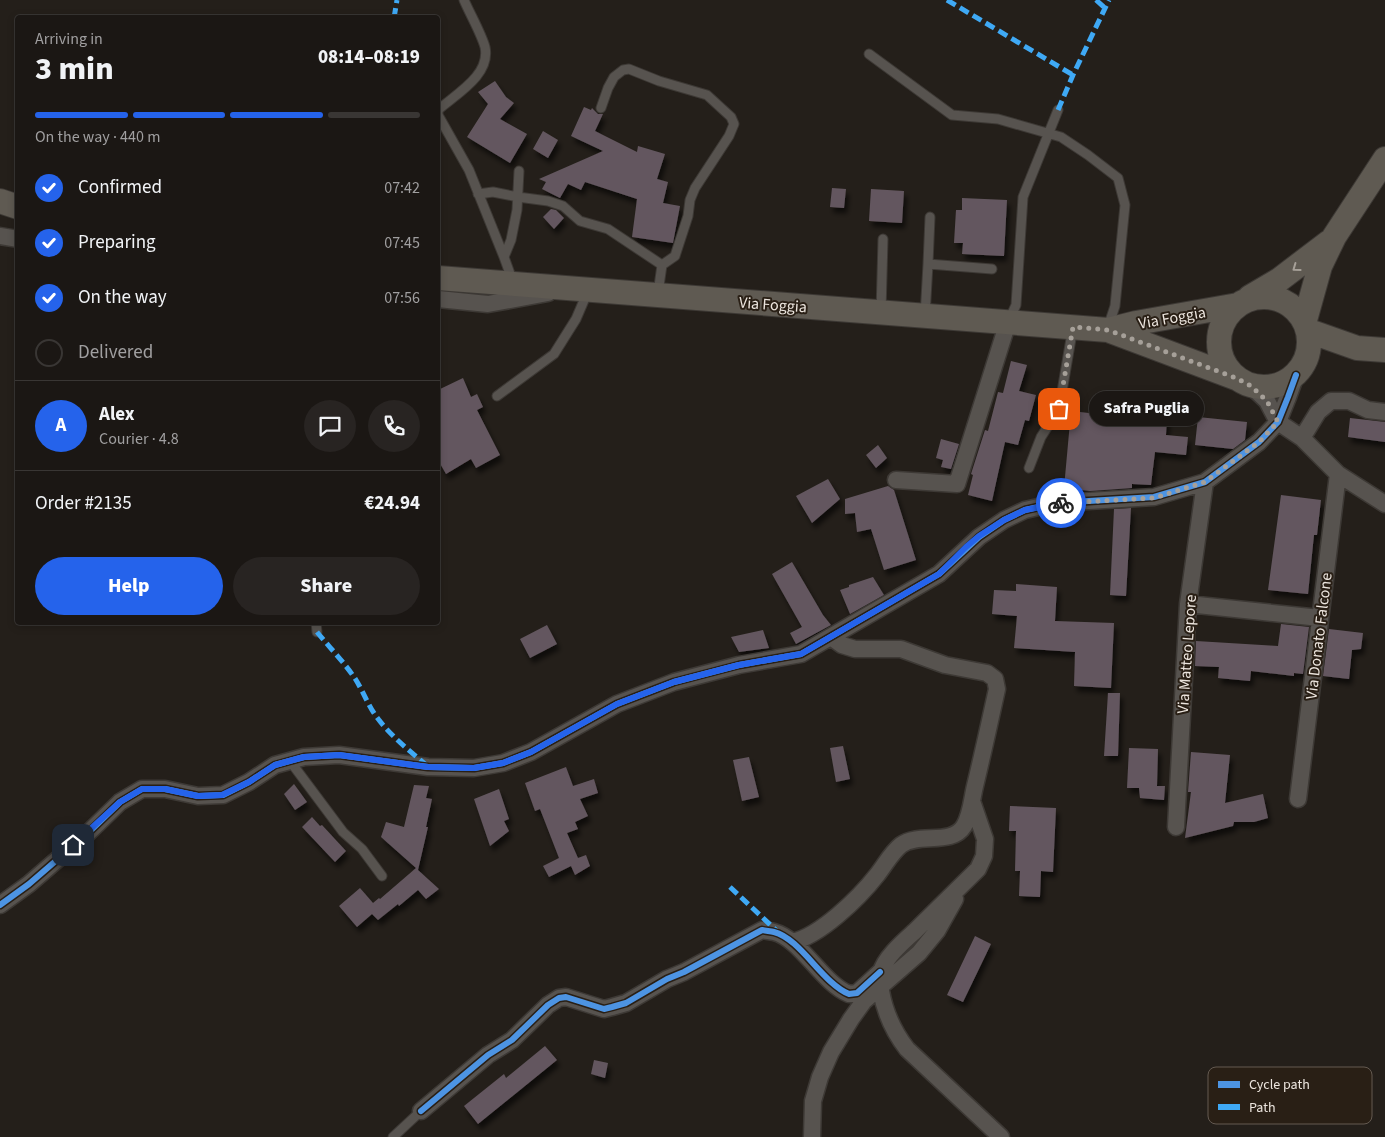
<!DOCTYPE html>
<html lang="en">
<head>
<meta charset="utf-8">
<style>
  :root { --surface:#1b1714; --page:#282422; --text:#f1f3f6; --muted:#a09fa0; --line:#393634; --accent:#2563eb }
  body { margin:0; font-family:"Source Sans 3",sans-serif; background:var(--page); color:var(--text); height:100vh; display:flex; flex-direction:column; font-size:19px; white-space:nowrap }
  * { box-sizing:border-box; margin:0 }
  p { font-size:16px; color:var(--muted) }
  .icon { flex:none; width:28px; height:28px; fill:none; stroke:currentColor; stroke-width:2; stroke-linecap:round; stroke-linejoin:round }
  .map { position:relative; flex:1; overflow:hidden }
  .drawer { position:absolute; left:15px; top:15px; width:425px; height:610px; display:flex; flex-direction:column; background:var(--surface); border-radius:5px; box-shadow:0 2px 8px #0003,0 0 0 1px var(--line) }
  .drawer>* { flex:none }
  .pin { position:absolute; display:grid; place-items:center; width:42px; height:42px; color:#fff; margin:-21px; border-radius:10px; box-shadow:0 2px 8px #0006 }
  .courier { position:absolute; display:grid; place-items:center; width:50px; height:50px; margin:-25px; border:4px solid #2563eb; border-radius:50%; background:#fff; color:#222; box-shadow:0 1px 6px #0007 }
  .bubble { position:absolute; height:35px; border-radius:18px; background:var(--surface); box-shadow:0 2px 8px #0003,0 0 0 1px var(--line); font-size:16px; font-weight:800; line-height:35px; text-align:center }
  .headline em { font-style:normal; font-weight:800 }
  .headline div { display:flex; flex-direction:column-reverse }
  .headline { display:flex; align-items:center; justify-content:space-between; height:85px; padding:0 20px }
  h1 { font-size:32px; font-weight:800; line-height:38px }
  .bar { display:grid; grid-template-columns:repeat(4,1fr); gap:8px 5px; align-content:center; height:60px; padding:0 20px }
  .bar i { height:6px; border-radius:4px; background:var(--line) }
  .bar .current { background:var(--accent) }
  .bar p { grid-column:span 4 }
  .line { display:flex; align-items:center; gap:12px; padding:0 20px; border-top:1px solid var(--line) }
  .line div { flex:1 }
  .round { display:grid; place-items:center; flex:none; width:52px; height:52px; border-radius:26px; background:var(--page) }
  ol { padding:0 20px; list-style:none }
  li { display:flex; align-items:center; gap:15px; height:55px }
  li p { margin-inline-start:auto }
  li .icon { padding:5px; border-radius:50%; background:var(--accent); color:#fff; stroke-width:4 }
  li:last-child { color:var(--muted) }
  li i { width:28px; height:28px; border:2px solid var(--line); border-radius:50% }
  .button { display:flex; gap:10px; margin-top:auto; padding:10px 20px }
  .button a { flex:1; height:58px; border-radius:30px; background:var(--accent); color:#fff; font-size:20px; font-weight:800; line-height:58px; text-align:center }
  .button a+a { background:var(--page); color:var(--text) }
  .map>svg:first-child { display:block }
  .building { fill:#63575f; filter:url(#shadow) }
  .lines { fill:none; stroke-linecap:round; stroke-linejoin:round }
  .lane-casing { stroke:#3d3935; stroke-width:11 }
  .street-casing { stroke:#3d3935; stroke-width:19 }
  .secondary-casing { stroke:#3d3935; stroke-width:26 }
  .lane { stroke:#57534f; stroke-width:9 }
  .street { stroke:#57534f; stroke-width:16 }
  .secondary { stroke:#5f5a52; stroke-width:24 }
  .quiet { stroke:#3fa9f5; stroke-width:5; stroke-dasharray:10 5; stroke-linecap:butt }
  .cycleway-casing { stroke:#291f15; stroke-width:9 }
  .cycleway { stroke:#4d94e3; stroke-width:6 }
  .oneway { stroke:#a6a098 }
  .done { stroke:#a6a099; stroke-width:5; stroke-dasharray:0 9 }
  .route { stroke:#2563eb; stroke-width:6 }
  .labels { text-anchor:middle; stroke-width:4; stroke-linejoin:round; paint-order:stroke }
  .street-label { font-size:16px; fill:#ece5de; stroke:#291f15 }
  .key { fill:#291f15; stroke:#645a51; stroke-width:1 }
  .key-label { font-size:14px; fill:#ece5de }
</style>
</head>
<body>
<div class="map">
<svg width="1385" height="1137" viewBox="0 0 1385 1137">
  <defs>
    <filter id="shadow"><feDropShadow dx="3" dy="5.5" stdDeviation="2.5" flood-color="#0009"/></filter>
  </defs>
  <rect width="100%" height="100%" fill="#241f1a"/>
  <path class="building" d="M495 81 506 97 514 103 500 119 527 134 510 163 467 137 488 104 478 92Z
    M584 107 591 110 592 108 598 114H603L595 131 637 152 638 146 665 154 657 179 668 182 663 203 680 206 673 243 632 237 637 199 585 182 581 190 568 184 560 198 542 189 546 182 539 179 603 151 571 136Z
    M543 131 558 140 548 158 533 149Z
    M832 188 846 189 844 208 830 207Z
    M871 189 904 191 902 223 869 221Z
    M962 198 1007 200 1004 256 962 254 963 243H954L956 210H962Z
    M551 209 556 210 564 218 554 229 543 217Z
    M1011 361 1027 365 1019 391 1036 395 1029 421 1025 420 1018 445 1005 442 992 501 968 495 973 475 971 474 985 430 988 431 998 392 1003 393Z
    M463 378 471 397 477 394 483 407 477 410 500 455 476 468 471 459 446 474 438 460V390Z
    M1100 394 1138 398 1136 416 1167 418 1166 435 1188 437 1186 455 1155 452 1151 485 1132 484V488L1090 491 1064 488 1071 411 1098 414Z
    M1198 417 1247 422 1245 440 1233 449 1195 445Z
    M1350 418 1385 422V442L1348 437Z
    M941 439 959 444 951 469 941 467 943 460 936 458Z
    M878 445 887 458 876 468 866 455Z
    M828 479 840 499 812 523 796 496Z
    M888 486 894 490 916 560 884 570 871 529 857 532 855 513 845 514V499Z
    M1281 495 1321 500 1317 535H1314L1308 594 1268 590Z
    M1131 508 1126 596 1110 595 1114 509Z
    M792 562 823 615 831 625 796 644 790 633 802 627 772 574Z
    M873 577 884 595 850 614 840 590 849 587V585Z
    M1016 584 1057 587 1055 621 1114 623 1111 688 1074 686 1075 652 1014 648 1017 616 992 614 994 590 1016 591Z
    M1281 624 1309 627 1303 674 1294 673V676L1251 671 1250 681 1218 678 1219 667 1195 666 1196 641 1278 646Z
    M547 625 557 644 530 658 520 639Z
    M1329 629 1363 633 1361 649 1352 650 1349 679 1323 676Z
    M763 630 769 648 739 652 731 637Z
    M1108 693H1120L1118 756H1104Z
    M843 746 850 779 836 782 830 748Z
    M1129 748 1158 749 1157 786H1165L1164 800 1140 798 1139 788H1127Z
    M1191 752 1230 755 1225 803 1263 794 1268 818 1254 822H1234L1233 826 1185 838 1191 792H1188Z
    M749 757 759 797 742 801 733 760Z
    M566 767 573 786 594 779 598 793 580 799 588 816 575 822 578 829 567 833 578 858 586 855 590 866 575 875 571 866 549 877 543 866 559 858 540 809 535 811 525 783Z
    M294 784 307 802 295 810 284 794Z
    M414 785 429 786 426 798 432 799 426 827H428L418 870 439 889 426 899 418 890 399 906 398 904 378 920 372 914 357 927 339 906 360 888 373 903 379 898 380 899 416 868 381 837 386 822 404 827Z
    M499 789 509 819 504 821 509 831 490 846 474 799Z
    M1010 806 1056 808 1053 872 1041 871 1040 897 1019 896 1020 871H1015L1016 831H1009Z
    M312 817 320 826 322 825 346 851 335 862 302 827Z
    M975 936 991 944 963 1002 947 995Z
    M545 1046 557 1060 478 1124 464 1106 504 1074 506 1078Z
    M594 1060 608 1063 605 1078 591 1074Z"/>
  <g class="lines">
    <defs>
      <path id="lane" d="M464 0C470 14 481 33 485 47 491 75 456 94 438 110V115L469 170 504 257 513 282
        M869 54 952 115 998 119 1061 137 1088 155 1118 178 1125 205 1115 306 1108 327
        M601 108 608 88 614 77 623 70 629 69 659 81 707 95 731 117 734 124 729 136 695 188 690 200 688 216 675 256 662 265
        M478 194 493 192 518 197 548 201 563 206 580 221 608 229 662 265 658 293
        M504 257 511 240 517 210 519 171
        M928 264 930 217
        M881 312 883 239
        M925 316 928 264 992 269
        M1009 320 1016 305 1023 197 1058 110
        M497 396 554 354 576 319 588 291
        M1029 468 1041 437 1059 409 1073 327
        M316 622 317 632
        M290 761 343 832 362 849 382 876
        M393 1137 421 1111"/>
      <path id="street" d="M0 236 18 239
        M438 299 488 304 548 293
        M1251 386 1267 401 1278 422 1302 438 1338 474 1385 504
        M1302 438 1318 412 1331 401H1349L1368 410 1385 412
        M896 480 957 484 1008 322
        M1188 604 1320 618
        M1298 799 1338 474
        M972 801 985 839 984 856 978 869C957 890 936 910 915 931 904 941 885 957 881 972 879 977 880 985 881 991 885 1013 893 1031 907 1049L1001 1137
        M1176 827 1188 604 1205 482
        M0 905 29 884 88 833 120 802 142 789H165L198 796 223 795 249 782 275 765 304 757 339 755 428 767 474 768 503 763 531 752 617 704 674 682 739 665 801 654 939 574 979 537 1004 520 1025 510 1056 503 1154 497 1205 482 1259 442 1278 422 1288 397 1296 375
        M792 942C820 936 859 898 877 875 885 865 891 853 901 845 919 832 952 846 964 826 971 815 972 798 975 786 983 753 990 721 997 689L995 679 987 673 945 665 901 649H855L842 645 831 637
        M421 1111 488 1055 512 1040 548 1005 559 998 566 997 604 1009 612 1007 626 1003 667 979 684 972 762 930C766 931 770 931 774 932 801 939 822 983 849 994L857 993 880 972
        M812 1137 813 1101 820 1077 831 1052 851 1019 864 1001 919 953 937 931 955 899"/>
      <path id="secondary" d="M0 201 18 207
        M438 278 1108 330 1236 378
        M1219 342a45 45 0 1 1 90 0a45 45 0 1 1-90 0Z
        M1250 297 1279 280 1329 242
        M1305 320 1320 266 1334 237 1385 159
        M1108 330 1136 323 1238 305
        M1309 331 1357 348 1385 350"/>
    </defs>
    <use href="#lane" class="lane-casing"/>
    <use href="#street" class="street-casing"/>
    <use href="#secondary" class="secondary-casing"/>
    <use href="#lane" class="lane"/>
    <use href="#street" class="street"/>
    <use href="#secondary" class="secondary"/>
    <path class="quiet" d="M947 0 1073 75
      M1096 0 1105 8
      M394 18 397 0
      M438 109V110
      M1058 110 1073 75 1109 0
      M317 632C330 648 345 663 356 680 364 693 369 708 379 720 392 737 410 751 426 765
      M730 887 778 932"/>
    <defs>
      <path id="cycleway" d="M0 905 29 884 88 833 120 802 142 789H165L198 796 223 795 249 782 275 765 304 757 339 755 428 767 474 768 503 763 531 752 617 704 674 682 739 665 801 654 939 574 979 537 1004 520 1025 510 1056 503 1154 497 1205 482 1259 442 1278 422 1288 397 1296 375
        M421 1111 488 1055 512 1040 548 1005 559 998 566 997 604 1009 612 1007 626 1003 667 979 684 972 762 930C766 931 770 931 774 932 801 939 822 983 849 994L857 993 880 972"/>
    </defs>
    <use href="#cycleway" class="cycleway-casing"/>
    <use href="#cycleway" class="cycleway"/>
  </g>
  <defs><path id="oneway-chevron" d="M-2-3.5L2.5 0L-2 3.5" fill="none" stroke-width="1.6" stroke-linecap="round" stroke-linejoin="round" transform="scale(1.25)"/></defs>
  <use class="oneway" href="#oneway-chevron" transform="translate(1296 268) rotate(144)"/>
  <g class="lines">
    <path class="done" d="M1059 409 1073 327 1108 330 1236 378 1251 386 1267 401 1278 422 1259 442 1205 482 1154 498 1061 503"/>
    <path class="route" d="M73 845 120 802 142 789H165L198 796 222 795 249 782 275 765 304 757 339 755 428 767 474 768 503 763 531 752 617 704 674 682 739 665 801 654 939 574 966 547 979 536 1004 520 1025 510 1061 503"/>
  </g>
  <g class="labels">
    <g class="street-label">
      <text transform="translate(773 304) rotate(4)" y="6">Via Foggia</text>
      <text transform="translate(1172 317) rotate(-10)" y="6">Via Foggia</text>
      <text transform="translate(1318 636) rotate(-83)" y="6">Via Donato Falcone</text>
      <text transform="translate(1186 654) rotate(-86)" y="6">Via Matteo Lepore</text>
    </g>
  </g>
  <rect x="1208" y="1067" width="164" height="57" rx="8" class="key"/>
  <rect x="1218" y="1081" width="22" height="7" fill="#4d94e3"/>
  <rect x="1218" y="1104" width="22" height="6" fill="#3fa9f5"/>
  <g class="key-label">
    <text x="1249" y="1089">Cycle path</text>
    <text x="1249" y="1112">Path</text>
  </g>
</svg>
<div class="pin" style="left:1059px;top:409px;background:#ea580c"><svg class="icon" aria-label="bag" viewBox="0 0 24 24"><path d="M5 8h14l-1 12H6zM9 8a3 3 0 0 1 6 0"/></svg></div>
<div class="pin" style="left:73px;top:845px;background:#1f2937"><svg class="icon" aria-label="home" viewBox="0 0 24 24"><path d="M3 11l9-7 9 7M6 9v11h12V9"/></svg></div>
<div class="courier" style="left:1061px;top:503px"><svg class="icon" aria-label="bike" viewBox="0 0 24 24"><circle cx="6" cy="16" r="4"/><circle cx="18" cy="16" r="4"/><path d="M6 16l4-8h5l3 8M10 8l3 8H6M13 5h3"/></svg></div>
<div class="bubble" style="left:1089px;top:391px;width:115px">Safra Puglia</div>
<section class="drawer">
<div class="headline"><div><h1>3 min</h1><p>Arriving in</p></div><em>08:14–08:19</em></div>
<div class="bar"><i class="current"></i><i class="current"></i><i class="current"></i><i></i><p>On the way · 440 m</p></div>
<ol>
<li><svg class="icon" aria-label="check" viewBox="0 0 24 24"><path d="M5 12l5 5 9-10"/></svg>Confirmed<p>07:42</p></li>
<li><svg class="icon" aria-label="check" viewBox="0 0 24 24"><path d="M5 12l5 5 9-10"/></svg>Preparing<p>07:45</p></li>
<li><svg class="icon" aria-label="check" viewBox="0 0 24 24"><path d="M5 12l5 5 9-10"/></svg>On the way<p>07:56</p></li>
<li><i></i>Delivered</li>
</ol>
<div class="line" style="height:90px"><b class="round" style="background:var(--accent);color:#fff">A</b><div><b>Alex</b><p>Courier · 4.8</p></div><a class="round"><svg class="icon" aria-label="chat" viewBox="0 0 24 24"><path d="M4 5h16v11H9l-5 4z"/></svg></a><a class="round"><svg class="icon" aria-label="phone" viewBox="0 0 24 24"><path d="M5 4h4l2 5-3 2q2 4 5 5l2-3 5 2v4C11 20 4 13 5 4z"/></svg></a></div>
<div class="line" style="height:65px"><div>Order #2135</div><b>€24.94</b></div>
<div class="button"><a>Help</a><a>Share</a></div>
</section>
</div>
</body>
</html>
